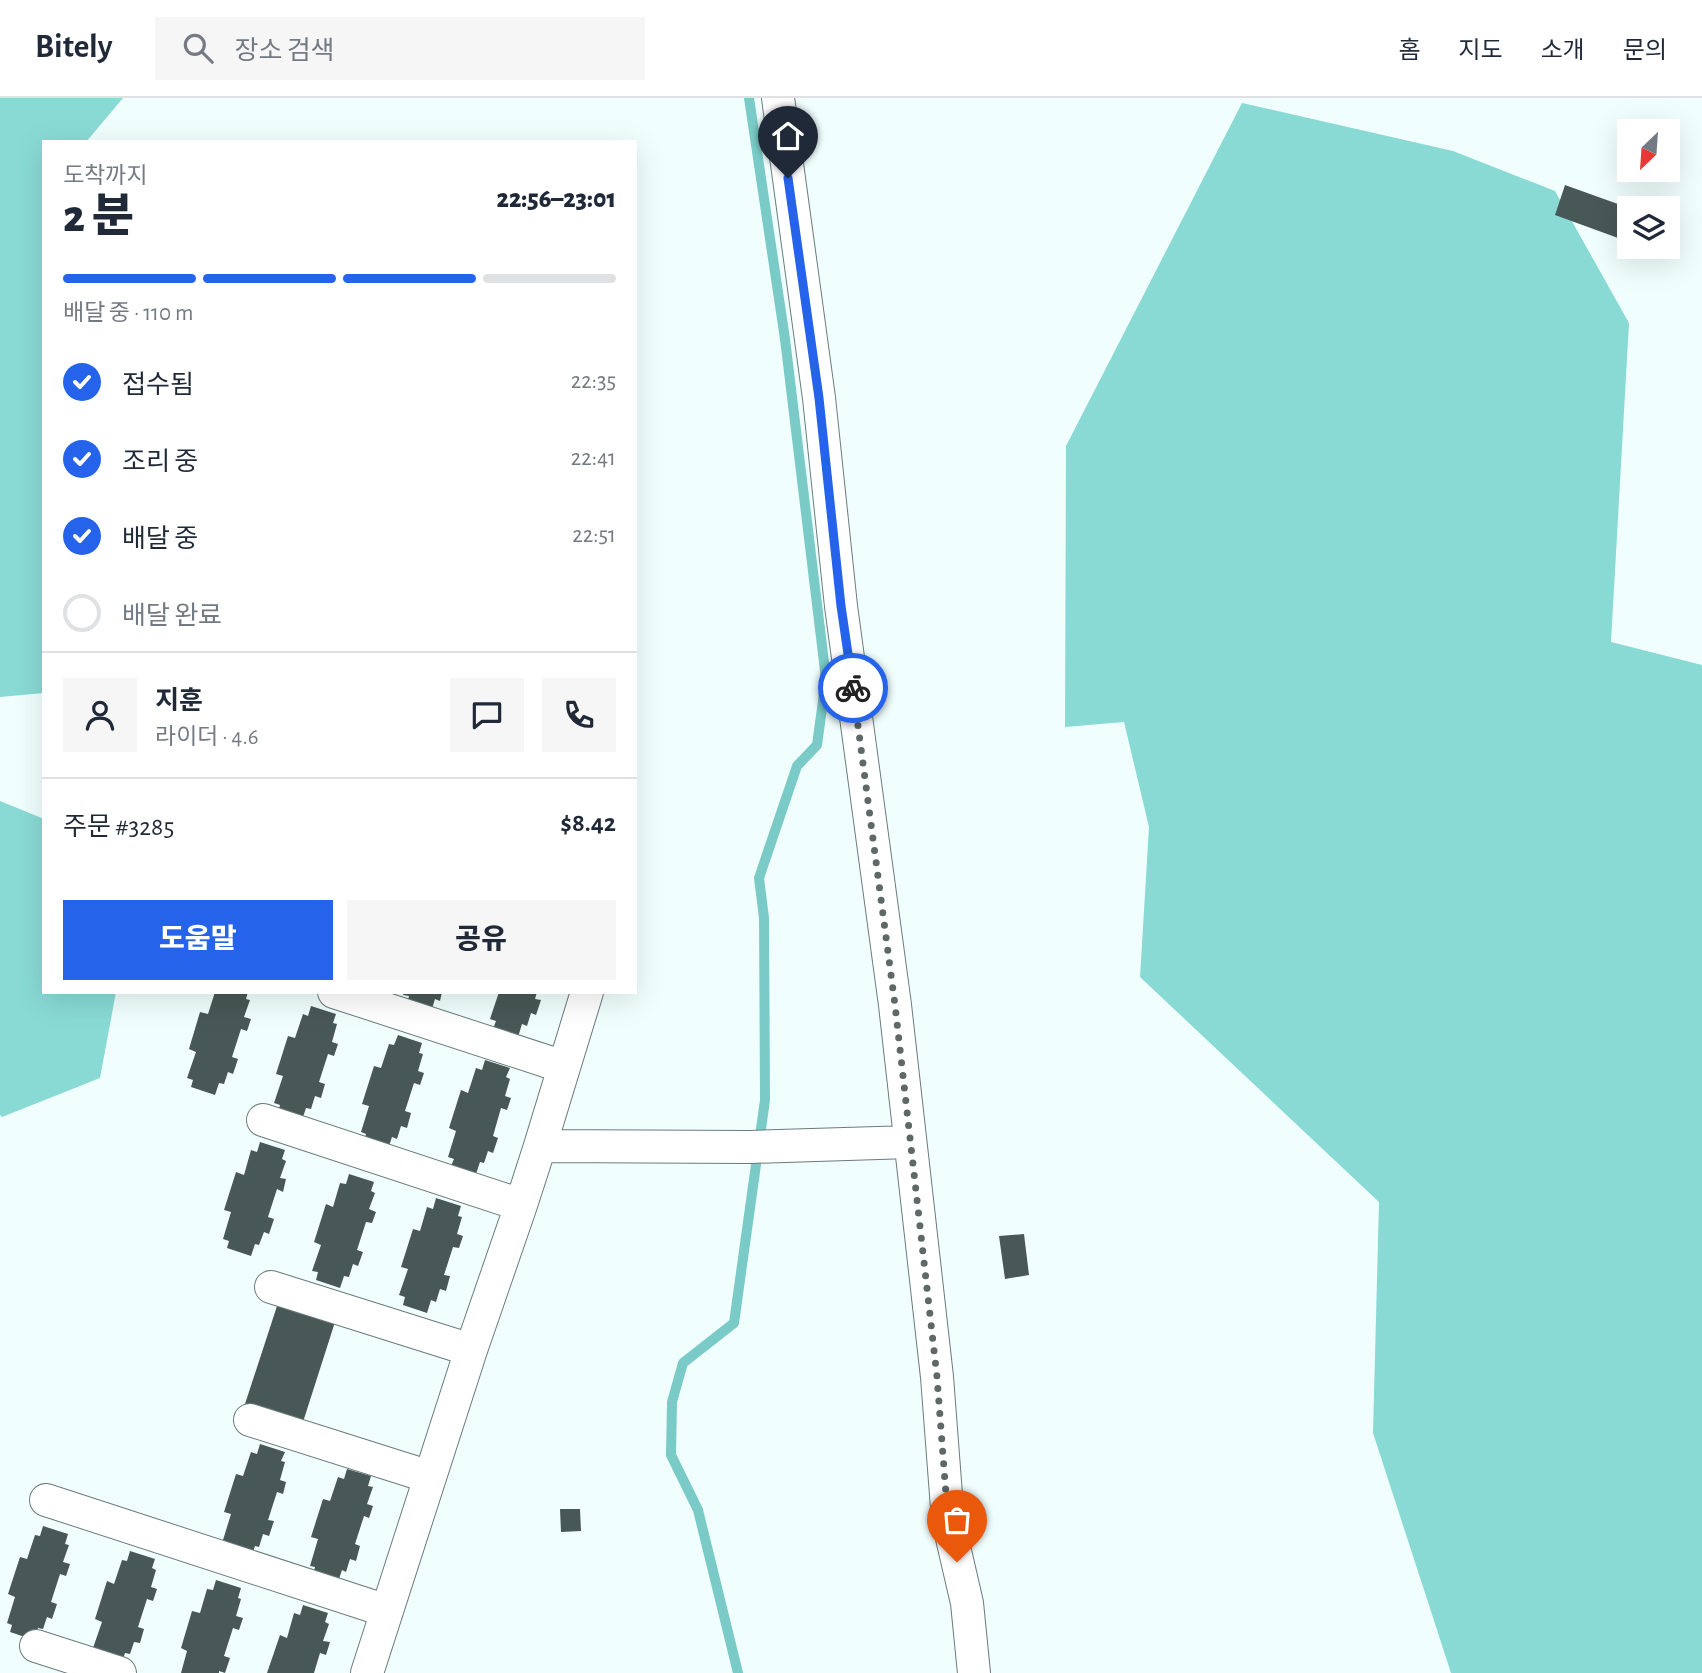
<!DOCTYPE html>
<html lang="ko">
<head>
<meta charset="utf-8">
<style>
  :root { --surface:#fff; --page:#f6f6f7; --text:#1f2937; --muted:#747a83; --line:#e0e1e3; --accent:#2563eb }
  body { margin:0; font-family:"Alegreya Sans","Noto Sans KR",sans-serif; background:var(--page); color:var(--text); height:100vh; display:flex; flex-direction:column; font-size:26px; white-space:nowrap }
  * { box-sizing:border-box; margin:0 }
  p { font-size:23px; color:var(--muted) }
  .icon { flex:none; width:38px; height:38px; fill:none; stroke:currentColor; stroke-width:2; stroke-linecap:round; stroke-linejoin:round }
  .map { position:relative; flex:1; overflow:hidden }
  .details { position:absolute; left:42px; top:42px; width:595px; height:854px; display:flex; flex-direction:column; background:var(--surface); border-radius:0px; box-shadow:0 7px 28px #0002 }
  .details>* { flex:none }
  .needle { width:46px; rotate:205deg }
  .buttons { position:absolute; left:1617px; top:21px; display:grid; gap:14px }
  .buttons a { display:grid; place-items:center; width:63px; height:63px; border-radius:0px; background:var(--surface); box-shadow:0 7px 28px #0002; font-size:35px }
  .pin { position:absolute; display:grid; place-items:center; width:60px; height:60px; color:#fff; margin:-72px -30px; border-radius:50% 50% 50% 0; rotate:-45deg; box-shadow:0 0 7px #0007 }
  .pin .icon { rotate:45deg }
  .courier { position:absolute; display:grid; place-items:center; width:70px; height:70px; margin:-35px; border:5px solid #2563eb; border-radius:50%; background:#fff; color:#222; box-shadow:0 2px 9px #0007 }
  .head em { font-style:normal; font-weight:800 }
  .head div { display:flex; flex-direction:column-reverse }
  .head { display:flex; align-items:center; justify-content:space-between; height:119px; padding:0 21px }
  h1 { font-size:46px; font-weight:800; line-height:52px }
  .bar { display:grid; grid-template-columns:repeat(4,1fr); gap:10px 7px; align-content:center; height:84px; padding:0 21px }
  .bar i { height:9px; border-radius:5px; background:var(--line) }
  .bar .selected { background:var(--accent) }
  .bar p { grid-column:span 4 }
  .line { display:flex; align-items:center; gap:18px; padding:0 21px; border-top:2px solid var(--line) }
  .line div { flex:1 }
  .round { display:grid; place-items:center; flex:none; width:74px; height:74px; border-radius:0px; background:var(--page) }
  ol { padding:0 21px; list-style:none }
  li { display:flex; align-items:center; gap:21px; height:77px }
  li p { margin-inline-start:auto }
  li .icon { padding:7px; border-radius:50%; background:var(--accent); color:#fff; stroke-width:4 }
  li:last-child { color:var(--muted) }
  li i { width:38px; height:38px; border:4px solid var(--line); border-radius:50% }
  .action { display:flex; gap:14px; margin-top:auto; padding:14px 21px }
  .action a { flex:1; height:80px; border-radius:0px; background:var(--accent); color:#fff; font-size:28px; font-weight:800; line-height:80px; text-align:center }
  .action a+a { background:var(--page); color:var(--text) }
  header { display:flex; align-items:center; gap:42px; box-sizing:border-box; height:98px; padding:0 35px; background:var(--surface); border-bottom:2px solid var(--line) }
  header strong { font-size:33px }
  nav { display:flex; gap:38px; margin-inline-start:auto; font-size:24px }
  .search { width:490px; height:63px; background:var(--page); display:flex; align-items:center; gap:18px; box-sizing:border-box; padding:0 24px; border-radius:0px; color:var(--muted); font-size:26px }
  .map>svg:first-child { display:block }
  .forest { fill:#89dad5 }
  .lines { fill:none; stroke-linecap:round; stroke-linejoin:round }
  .stream { stroke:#7acbc7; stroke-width:10 }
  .building { fill:#485857 }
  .minor-casing { stroke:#6a7b7a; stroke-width:34 }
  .minor { stroke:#fff; stroke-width:32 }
  .done { stroke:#5e6867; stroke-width:7; stroke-dasharray:0 12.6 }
  .route { stroke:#2563eb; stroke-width:9 }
</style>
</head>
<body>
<header>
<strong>Bitely</strong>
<div class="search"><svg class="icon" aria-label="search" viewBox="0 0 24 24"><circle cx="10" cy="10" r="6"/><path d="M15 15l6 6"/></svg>장소 검색</div>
<nav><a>홈</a><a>지도</a><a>소개</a><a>문의</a></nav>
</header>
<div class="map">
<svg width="1702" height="1575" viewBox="0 0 1702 1575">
  <rect width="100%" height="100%" fill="#f0fffe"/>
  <path class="forest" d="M0 0H123L86 44H44V595L0 599Z
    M1242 5 1453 53 1555 93 1629 225 1611 544 1702 567V1575H1451L1373 1335 1379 1104 1140 879 1149 729 1124 624 1065 629 1066 348Z
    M0 703 44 721V894H116L100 980 2 1019 0 1017Z"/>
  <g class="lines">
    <path class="stream" d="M738 1575 698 1412 671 1357 672 1304 683 1265 734 1225 765 1002 764 820 759 780 797 668 817 647 826 581 785 241 749 0"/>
  </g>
  <path class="building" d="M1565 87 1629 110V144L1555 117Z
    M215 894H248L246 901 250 902 244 919 251 921 247 933 241 931 232 959 238 961 233 976 228 974 224 986 219 985 215 997 191 989 193 982 187 980 196 954 189 951 200 914 208 916Z
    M404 894H442L440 903 435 901 431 914 407 906 409 898 403 897Z
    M499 894H537L535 901 541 902 536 917 531 915 527 928 522 926 518 939 493 931 496 923 490 921Z
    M311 908 336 916 333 925 337 926 332 944 338 946 334 958 328 956 319 984 325 986 321 1000 315 998 311 1011 306 1010 302 1022 278 1014 280 1007 274 1005 283 978 276 976 288 938 295 940 303 916 308 918Z
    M398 937 422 945 419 955 423 956 418 973 424 975 420 987 414 985 405 1013 411 1015 407 1030 401 1028 397 1041 392 1039 388 1051 364 1043 366 1036 361 1034 369 1008 362 1006 374 968 381 970 389 946 394 947Z
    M485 962 510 970 506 979 510 981 505 998 511 1000 507 1012 501 1010 493 1038 498 1040 493 1055 488 1053 484 1065 480 1064 476 1076 451 1068 454 1061 448 1059 456 1033 449 1030 461 992 468 995 476 970 482 972Z
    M260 1044 285 1052 282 1061 286 1063 280 1080 286 1081 283 1094 277 1091 268 1119 274 1121 269 1136 264 1134 259 1147 255 1146 251 1158 227 1150 229 1143 223 1141 231 1114 224 1112 236 1074 244 1077 251 1052 257 1054Z
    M349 1076 374 1084 371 1093 375 1095 369 1111 376 1114 372 1125 366 1124 357 1152 363 1154 358 1168 353 1166 349 1179 344 1178 340 1190 316 1182 318 1174 312 1173 321 1147 314 1144 326 1106 333 1109 340 1085 346 1086Z
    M436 1100 461 1108 458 1118 462 1119 457 1136 463 1138 459 1150 453 1149 444 1177 450 1178 446 1193 440 1191 436 1204 431 1202 427 1215 403 1207 405 1199 399 1197 408 1171 401 1169 413 1131 420 1133 427 1109 433 1111Z
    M1024 1136 1029 1177 1005 1181 999 1138Z
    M278 1205 335 1224 303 1324 245 1306Z
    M260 1346 285 1354 281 1363 285 1364 280 1382 286 1384 283 1396 277 1394 268 1422 274 1423 269 1438 263 1436 259 1449 255 1448 251 1460 226 1452 229 1445 223 1442 231 1416 224 1414 236 1376 243 1378 251 1354 257 1356Z
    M347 1371 371 1378 368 1388 373 1389 367 1406 373 1408 369 1420 364 1418 355 1446 360 1448 356 1463 350 1461 346 1474 342 1472 338 1484 313 1477 315 1469 310 1468 318 1441 311 1439 323 1401 330 1403 338 1379 344 1381Z
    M560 1411H580L581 1433 561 1434Z
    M43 1428 68 1436 65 1446 69 1447 63 1464 70 1466 66 1478 60 1476 51 1504 57 1506 52 1521 47 1519 43 1531 38 1530 34 1542 10 1534 12 1527 7 1525 15 1499 8 1496 20 1459 27 1461 35 1437 40 1438Z
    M130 1453 155 1461 152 1470 156 1472 151 1489 157 1491 153 1503 147 1501 138 1529 144 1531 140 1545 134 1544 130 1556 125 1555 121 1567 93 1550 102 1524 95 1521 107 1483 114 1486 122 1462 127 1463Z
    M216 1482 241 1490 238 1500 241 1501 236 1518 243 1520 239 1532 233 1530 224 1558 230 1560 225 1575 219 1573V1575H181L187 1553 181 1550 192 1513 200 1515 207 1491 213 1492Z
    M303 1507 328 1515 325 1524 329 1526 323 1543 330 1544 326 1557 320 1555 314 1575H267L280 1537 287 1540 294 1515 300 1517Z"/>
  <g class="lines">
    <defs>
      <path id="minor" d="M778 0 819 300 841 508 895 907 937 1279 948 1423 967 1505 974 1575
        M334 894 564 969
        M263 1022 521 1107
        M540 1048 587 894
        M271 1189 471 1252
        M250 1322 430 1379
        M46 1402 387 1513
        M36 1548 120 1575
        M367 1575 471 1252 521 1107 540 1048 750 1049 910 1044"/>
    </defs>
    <use href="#minor" class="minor-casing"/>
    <use href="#minor" class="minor"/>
  </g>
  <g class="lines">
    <path class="done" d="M853 590 895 907 937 1279 948 1423 957 1464"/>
    <path class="route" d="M788 80 819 300 841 508 853 590"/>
  </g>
</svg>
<div class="buttons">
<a><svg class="needle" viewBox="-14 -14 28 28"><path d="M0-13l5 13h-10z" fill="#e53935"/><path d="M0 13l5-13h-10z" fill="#747a83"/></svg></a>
<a><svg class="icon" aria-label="layers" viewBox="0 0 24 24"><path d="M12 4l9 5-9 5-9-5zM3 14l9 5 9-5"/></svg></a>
</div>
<div class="pin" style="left:957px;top:1464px;background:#ea580c"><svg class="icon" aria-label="bag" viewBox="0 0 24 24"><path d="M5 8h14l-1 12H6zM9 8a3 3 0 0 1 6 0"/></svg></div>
<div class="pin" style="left:788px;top:80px;background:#1f2937"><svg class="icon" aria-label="home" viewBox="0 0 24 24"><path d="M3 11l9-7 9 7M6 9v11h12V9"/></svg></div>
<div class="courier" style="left:853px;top:590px"><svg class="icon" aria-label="bike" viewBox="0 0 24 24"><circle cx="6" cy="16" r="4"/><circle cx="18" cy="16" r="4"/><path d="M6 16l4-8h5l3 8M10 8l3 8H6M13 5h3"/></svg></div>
<section class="details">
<div class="head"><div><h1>2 분</h1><p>도착까지</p></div><em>22:56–23:01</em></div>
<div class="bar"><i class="selected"></i><i class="selected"></i><i class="selected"></i><i></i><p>배달 중 · 110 m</p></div>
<ol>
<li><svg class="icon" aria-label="check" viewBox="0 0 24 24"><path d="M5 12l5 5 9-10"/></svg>접수됨<p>22:35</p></li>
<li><svg class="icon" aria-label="check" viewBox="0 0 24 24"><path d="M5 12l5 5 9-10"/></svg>조리 중<p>22:41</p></li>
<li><svg class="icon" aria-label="check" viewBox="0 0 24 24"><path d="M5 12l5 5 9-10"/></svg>배달 중<p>22:51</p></li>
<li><i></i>배달 완료</li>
</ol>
<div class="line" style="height:126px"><a class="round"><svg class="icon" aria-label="person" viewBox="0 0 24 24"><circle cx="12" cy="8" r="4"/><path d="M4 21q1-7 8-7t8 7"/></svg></a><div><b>지훈</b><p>라이더 · 4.6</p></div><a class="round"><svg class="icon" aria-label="chat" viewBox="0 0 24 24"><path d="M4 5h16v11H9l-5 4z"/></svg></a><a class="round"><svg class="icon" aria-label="phone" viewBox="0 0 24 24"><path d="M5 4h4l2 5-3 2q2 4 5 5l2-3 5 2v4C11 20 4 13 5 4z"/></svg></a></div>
<div class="line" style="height:91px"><div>주문 #3285</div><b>$8.42</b></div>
<div class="action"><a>도움말</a><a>공유</a></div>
</section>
</div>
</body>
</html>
